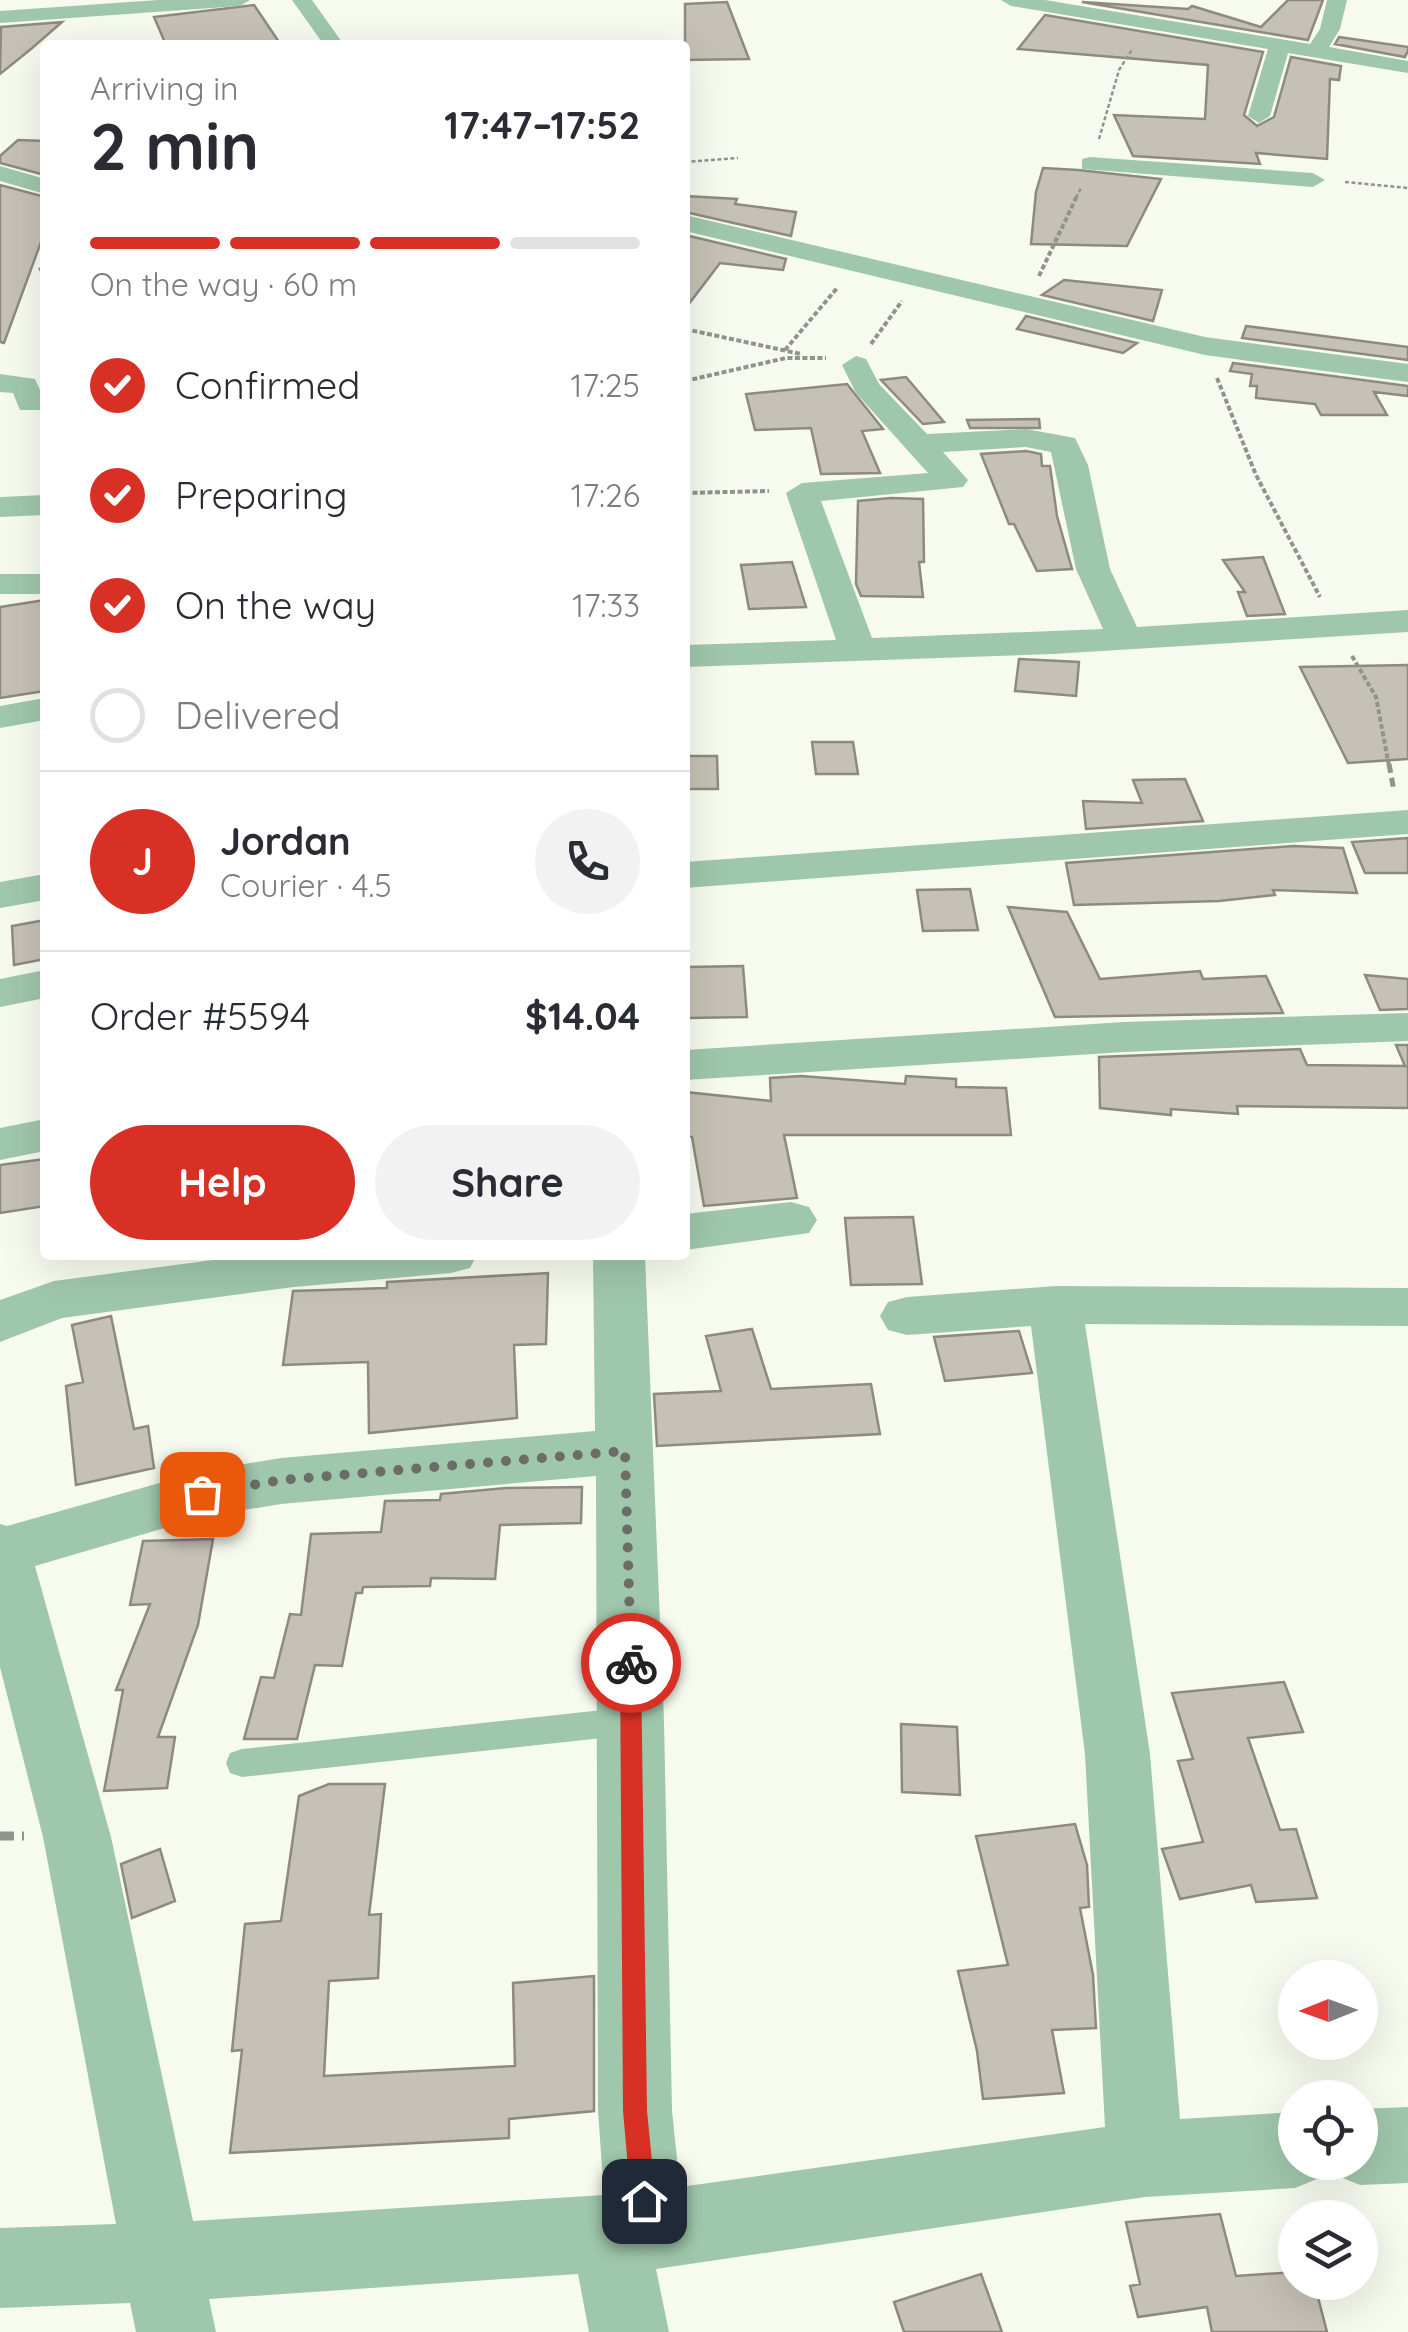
<!DOCTYPE html>
<html lang="en">
<head>
<meta charset="utf-8">
<style>
  :root { --surface:#fff; --page:#f2f2f3; --text:#2b2b33; --muted:#7c7c81; --line:#e1e1e2; --accent:#d93025 }
  body { margin:0; font-family:Quicksand,sans-serif; background:var(--page); color:var(--text); height:100vh; display:flex; flex-direction:column; font-size:38px; white-space:nowrap }
  * { box-sizing:border-box; margin:0 }
  p { font-size:32px; color:var(--muted) }
  .icon { flex:none; width:55px; height:55px; fill:none; stroke:currentColor; stroke-width:2; stroke-linecap:round; stroke-linejoin:round }
  .map { position:relative; flex:1; overflow:hidden }
  .details { position:absolute; left:40px; top:40px; width:650px; height:1220px; display:flex; flex-direction:column; background:var(--surface); border-radius:10px; box-shadow:0 10px 40px #0002 }
  .details>* { flex:none }
  .needle { width:65px; rotate:269deg }
  .controls { position:absolute; left:1278px; top:1960px; display:grid; gap:20px }
  .controls a { display:grid; place-items:center; width:100px; height:100px; border-radius:50%; background:var(--surface); box-shadow:0 10px 40px #0002; font-size:50px }
  .pin { position:absolute; display:grid; place-items:center; width:85px; height:85px; color:#fff; margin:-42px; border-radius:20px; box-shadow:0 5px 15px #0006 }
  .courier { position:absolute; display:grid; place-items:center; width:100px; height:100px; margin:-50px; border:8px solid #d93025; border-radius:50%; background:#fff; color:#222; box-shadow:0 2px 12px #0007 }
  .head em { font-style:normal; font-weight:800 }
  .head div { display:flex; flex-direction:column-reverse }
  .head { display:flex; align-items:center; justify-content:space-between; height:170px; padding:0 50px }
  h1 { font-size:65px; font-weight:800; line-height:75px }
  .bar { display:grid; grid-template-columns:repeat(4,1fr); gap:15px 10px; align-content:center; height:120px; padding:0 50px }
  .bar i { height:12px; border-radius:8px; background:var(--line) }
  .bar .current { background:var(--accent) }
  .bar p { grid-column:span 4 }
  .line { display:flex; align-items:center; gap:25px; padding:0 50px; border-top:2px solid var(--line) }
  .line div { flex:1 }
  .round { display:grid; place-items:center; flex:none; width:105px; height:105px; border-radius:52px; background:var(--page) }
  ol { padding:0 50px; list-style:none }
  li { display:flex; align-items:center; gap:30px; height:110px }
  li p { margin-inline-start:auto }
  li .icon { padding:10px; border-radius:50%; background:var(--accent); color:#fff; stroke-width:4 }
  li:last-child { color:var(--muted) }
  li i { width:55px; height:55px; border:5px solid var(--line); border-radius:50% }
  .cta { display:flex; gap:20px; margin-top:auto; padding:20px 50px }
  .cta a { flex:1; height:115px; border-radius:60px; background:var(--accent); color:#fff; font-size:40px; font-weight:800; line-height:115px; text-align:center }
  .cta a+a { background:var(--page); color:var(--text) }
  .map>svg:first-child { display:block }
  .building { fill:#c6c1b6; stroke:#8f8a7f; stroke-width:2.5 }
  .lines { fill:none; stroke-linecap:round; stroke-linejoin:round }
  .path-far3 { stroke:#91948c; stroke-width:2.5; stroke-dasharray:4 2.5; stroke-linecap:butt }
  .path-far2 { stroke:#91948c; stroke-width:4; stroke-dasharray:5 2.5; stroke-linecap:butt }
  .path-far1 { stroke:#91948c; stroke-width:5; stroke-dasharray:9 5; stroke-linecap:butt }
  .path { stroke:#91948c; stroke-width:9; stroke-dasharray:14 8; stroke-linecap:butt }
  .lane { fill:#9fc7ac; fill-rule:evenodd }
  .street { fill:#9fc7ac; fill-rule:evenodd }
  .route { fill:#d93025 }
  .done { stroke:#6b6d66; stroke-width:10; stroke-dasharray:0 18 }
</style>
</head>
<body>
<div class="map">
<svg width="1408" height="2332" viewBox="0 0 1408 2332">
  <rect width="100%" height="100%" fill="#f7fbef"/>
  <path class="building" d="M1288 0H1323L1308 40 1082 2 1188 9 1192 6 1261 27Z
    M727 2 749 59 685 60V4Z
    M254 5 281 45H166L154 17Z
    M1045 15 1263 52 1244 115 1257 126 1274 117 1291 57 1341 66 1339 80 1330 79 1327 159 1256 153 1260 164 1133 156 1114 115 1205 119 1208 65 1018 49Z
    M62 22 31 49 0 74 1 27Z
    M1339 37 1408 47V51L1405 57 1335 44Z
    M18 140 45 141V175L0 163V156Z
    M1043 168 1078 170 1161 179 1127 246 1031 244 1036 192Z
    M0 185 45 197V231L4 343 0 342Z
    M685 196 737 199 735 204 796 212 791 236 685 212Z
    M685 235 786 259 783 270 720 263 685 309Z
    M1064 280 1162 290 1153 321 1042 295Z
    M1026 316 1137 343 1123 353 1017 329Z
    M1246 326 1408 347V360L1242 338Z
    M1233 363 1408 386V396L1374 392 1387 415H1321L1315 404 1256 398 1257 386H1250L1252 374 1230 371Z
    M906 377 944 422 923 424 881 380Z
    M847 384 883 429 862 431 880 473 821 474 811 428 755 430 746 394Z
    M1039 419 1040 428H970L967 420Z
    M1026 451 1041 454 1042 466H1050L1057 516 1072 569 1037 571 1014 524H1009L981 454Z
    M891 498 923 499 924 562H919L923 597 861 596 856 584 858 501Z
    M1263 557 1285 614 1247 616 1238 592H1245L1223 560Z
    M792 562 806 607 749 609 741 565Z
    M45 600V691L0 698V607Z
    M1019 659 1079 662 1076 696 1015 691Z
    M1408 665V759L1348 763 1300 667Z
    M812 742H853L858 774H816Z
    M685 756H717L718 789H685Z
    M1185 779 1203 821 1086 829 1083 801 1142 803 1133 780Z
    M1408 838V873H1365L1352 842Z
    M1293 846 1343 848 1357 893 1273 890 1275 895 1219 901 1074 905 1066 863Z
    M970 889 978 930 923 931 917 890Z
    M1008 907 1067 912 1100 979 1200 971 1203 979 1266 976 1283 1013 1055 1017Z
    M45 920V959L14 965 12 926Z
    M743 966 747 1017 689 1018 687 967Z
    M1365 975 1408 979V1009L1380 1010Z
    M1396 1045H1408V1108L1237 1106 1238 1114 1171 1109V1115L1100 1108 1099 1057 1300 1049 1307 1065 1405 1066Z
    M801 1076 905 1084 906 1076 956 1079V1087L1006 1088 1011 1135H784L797 1198 704 1206 692 1137 685 1136V1092L771 1101 770 1078Z
    M45 1159V1206L0 1213V1165Z
    M913 1217 922 1284 851 1285 845 1218Z
    M548 1273 546 1344 514 1345 517 1418 369 1433 368 1362 283 1365 293 1291 387 1288V1282Z
    M111 1316 134 1429 148 1426 154 1468 76 1485 66 1386 83 1382 72 1325Z
    M752 1329 771 1389 871 1384 880 1434 657 1446 654 1394 721 1391 706 1336Z
    M1019 1331 1032 1373 945 1381 934 1337Z
    M582 1487 581 1523 500 1525 495 1579 431 1578 430 1586 363 1587 362 1593H356L342 1666 315 1665 297 1739H244L261 1677 274 1678 290 1614 301 1615 311 1534 381 1532 385 1501 440 1500 441 1494 506 1488Z
    M213 1539 198 1625 158 1737H175L167 1788 104 1791 123 1690H116L150 1604 130 1605 143 1541Z
    M1284 1682 1303 1732 1248 1738 1280 1830 1296 1829 1317 1898 1256 1902 1251 1885 1180 1899 1162 1849 1203 1842 1178 1761 1193 1759 1172 1693Z
    M901 1724 957 1727 960 1795 902 1792Z
    M329 1784H385L369 1915 381 1914 378 1978 329 1981 324 2076 515 2066 513 1983 594 1976V2111L509 2119V2138L230 2153 242 2050 232 2051 245 1924 281 1921 299 1796Z
    M1075 1824 1087 1865 1089 1907 1080 1908 1093 1975 1096 2028 1052 2030 1064 2093 983 2099 977 2051 958 1971 1008 1965 976 1836Z
    M160 1849 175 1901 132 1918 121 1864Z
    M1220 2214 1236 2276 1295 2272V2282H1314L1327 2332H1212L1207 2307 1138 2317 1130 2286 1140 2284 1126 2222Z
    M981 2274 1002 2332H904L894 2302Z"/>
  <g class="lines">
    <path class="path-far3" d="M1099 139 1119 70 1133 48
      M685 162 738 158
      M1345 182 1408 188
      M1076 198 1081 188"/>
    <path class="path-far2" d="M39 270 45 267
      M1039 276 1077 196
      M685 329 801 354
      M871 344 902 301
      M785 350 838 287
      M1217 378 1256 475 1320 597
      M685 381 786 358H826
      M685 493 769 491
      M1352 656 1376 697 1389 766"/>
    <path class="path-far1" d="M1389 764 1394 791"/>
    <path class="path" d="M0 1836H24"/>
    <path class="lane" d="M630 1707 641 1711 646 1721 641 1731 630 1735 242 1777 230 1773 226 1763 230 1753 242 1749Z"/>
    <path class="street" d="M158 0H250L240 6 0 23V11Z
      M292 0H312L344 45H324Z
      M1001 0H1045L1310 44 1320 29 1327 0H1347L1340 29 1329 47 1408 61V73L1288 53 1270 116 1259 123 1248 116 1268 49 1011 6Z
      M1090 157 1313 173 1325 180 1313 187 1082 169V159Z
      M0 166 45 179V194L0 181Z
      M685 215 1205 337 1408 364V382L1205 355 685 231Z
      M856 356 866 359 879 384 927 434 1026 429 1075 438 1088 465 1110 569 1137 627 1408 610V632L1053 654 685 667V645L836 640 786 493 802 483 928 473 856 393 842 365ZM1026 447 1051 452 1076 569 1103 629 872 638 821 501 963 487 968 480 943 452Z
      M0 374 35 379 45 401 42 410H20L13 393 0 392Z
      M45 495V515L0 517V497Z
      M0 574H45V594H0Z
      M45 698V720L0 728V706Z
      M1408 810V834L685 888V862Z
      M45 874V900L0 908V882Z
      M45 970V998L0 1007V979Z
      M1408 1013V1041L1124 1052 685 1080V1050L1124 1022Z
      M45 1119V1151L0 1160V1128Z
      M791 1202 809 1207 817 1220 809 1233 685 1250V1214Z
      M251 1255H477L470 1268 451 1273 294 1287 62 1318 0 1342V1300L54 1281Z
      M593 1255H645L664 1721 672 2111 680 2187 1105 2127 1085 1754 1031 1326 907 1335 888 1330 880 1316 888 1302 907 1297 1056 1286 1408 1288V1326L1085 1324 1150 1754 1180 2119 1295 2112V2162H1328L1322 2177 1295 2188 1145 2197 656 2269 669 2332H589L578 2274 209 2299 216 2332H136L130 2303 0 2308V2228L116 2224 43 1837 0 1667V1524L7 1526 202 1471 281 1458 595 1431ZM596 1476 598 2111 604 2195 193 2221 111 1837 35 1566 202 1517 281 1504Z
      M1408 2107V2183L1360 2185 1333 2174 1328 2162H1360V2109Z"/>
  </g>
  <path class="route" d="M631 1655 641 1663 647 2111 656 2201 652 2210 644 2214 635 2210 631 2201 623 2111 620 1663Z"/>
  <g class="lines">
    <path class="done" d="M202 1494 281 1480 625 1451 631 1663"/>
  </g>
</svg>
<div class="controls">
<a><svg class="needle" viewBox="-14 -14 28 28"><path d="M0-13l5 13h-10z" fill="#e53935"/><path d="M0 13l5-13h-10z" fill="#7c7c81"/></svg></a>
<a><svg class="icon" aria-label="locate" viewBox="0 0 24 24"><circle cx="12" cy="12" r="6"/><path d="M12 2v4M12 18v4M2 12h4M18 12h4"/></svg></a>
<a><svg class="icon" aria-label="layers" viewBox="0 0 24 24"><path d="M12 4l9 5-9 5-9-5zM3 14l9 5 9-5"/></svg></a>
</div>
<div class="pin" style="left:202px;top:1494px;background:#ea580c"><svg class="icon" aria-label="bag" viewBox="0 0 24 24"><path d="M5 8h14l-1 12H6zM9 8a3 3 0 0 1 6 0"/></svg></div>
<div class="pin" style="left:644px;top:2201px;background:#1f2937"><svg class="icon" aria-label="home" viewBox="0 0 24 24"><path d="M3 11l9-7 9 7M6 9v11h12V9"/></svg></div>
<div class="courier" style="left:631px;top:1663px"><svg class="icon" aria-label="bike" viewBox="0 0 24 24"><circle cx="6" cy="16" r="4"/><circle cx="18" cy="16" r="4"/><path d="M6 16l4-8h5l3 8M10 8l3 8H6M13 5h3"/></svg></div>
<section class="details">
<div class="head"><div><h1>2 min</h1><p>Arriving in</p></div><em>17:47–17:52</em></div>
<div class="bar"><i class="current"></i><i class="current"></i><i class="current"></i><i></i><p>On the way · 60 m</p></div>
<ol>
<li><svg class="icon" aria-label="check" viewBox="0 0 24 24"><path d="M5 12l5 5 9-10"/></svg>Confirmed<p>17:25</p></li>
<li><svg class="icon" aria-label="check" viewBox="0 0 24 24"><path d="M5 12l5 5 9-10"/></svg>Preparing<p>17:26</p></li>
<li><svg class="icon" aria-label="check" viewBox="0 0 24 24"><path d="M5 12l5 5 9-10"/></svg>On the way<p>17:33</p></li>
<li><i></i>Delivered</li>
</ol>
<div class="line" style="height:180px"><b class="round" style="background:var(--accent);color:#fff">J</b><div><b>Jordan</b><p>Courier · 4.5</p></div><a class="round"><svg class="icon" aria-label="phone" viewBox="0 0 24 24"><path d="M5 4h4l2 5-3 2q2 4 5 5l2-3 5 2v4C11 20 4 13 5 4z"/></svg></a></div>
<div class="line" style="height:130px"><div>Order #5594</div><b>$14.04</b></div>
<div class="cta"><a>Help</a><a>Share</a></div>
</section>
</div>
</body>
</html>
